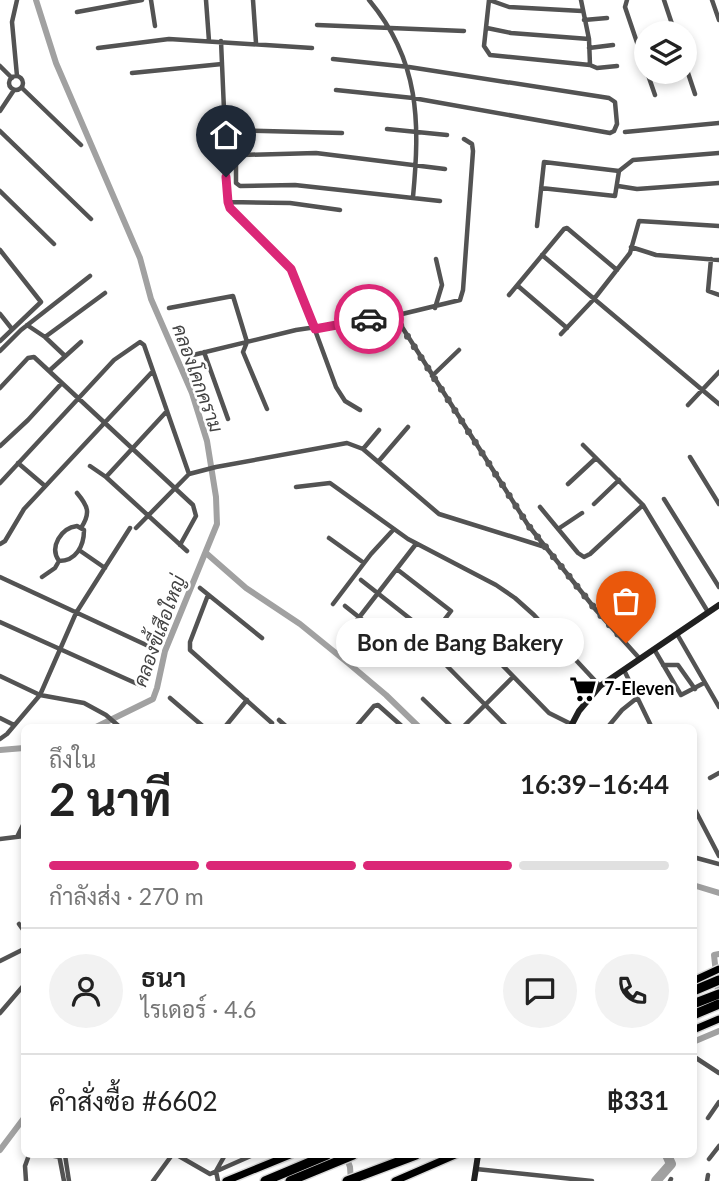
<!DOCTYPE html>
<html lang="th">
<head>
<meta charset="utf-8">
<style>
  :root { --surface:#fff; --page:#f2f2f2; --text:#222; --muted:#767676; --line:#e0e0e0; --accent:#db2777 }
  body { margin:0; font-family:Lato,Sarabun,sans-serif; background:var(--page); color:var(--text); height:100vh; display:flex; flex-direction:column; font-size:26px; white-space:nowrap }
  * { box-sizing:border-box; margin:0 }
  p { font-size:23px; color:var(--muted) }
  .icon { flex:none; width:38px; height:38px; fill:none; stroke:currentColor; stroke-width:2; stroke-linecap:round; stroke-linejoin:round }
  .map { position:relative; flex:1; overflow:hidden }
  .panel { position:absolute; left:21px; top:724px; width:676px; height:434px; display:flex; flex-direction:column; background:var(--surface); border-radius:10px; box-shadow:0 4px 10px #0003 }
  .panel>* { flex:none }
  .tools { position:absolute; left:634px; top:21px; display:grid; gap:14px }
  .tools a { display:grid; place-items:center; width:63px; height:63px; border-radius:50%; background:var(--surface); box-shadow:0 4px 10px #0003; font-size:35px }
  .pin { position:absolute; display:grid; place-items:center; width:60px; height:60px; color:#fff; margin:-72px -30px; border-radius:50% 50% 50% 0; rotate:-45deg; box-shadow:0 0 7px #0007 }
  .pin .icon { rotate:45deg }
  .courier { position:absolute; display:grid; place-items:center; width:70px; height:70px; margin:-35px; border:5px solid #db2777; border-radius:50%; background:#fff; color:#222; box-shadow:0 2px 9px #0007 }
  .bubble { position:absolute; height:49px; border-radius:24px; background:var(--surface); box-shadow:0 4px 10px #0003; font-size:23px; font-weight:700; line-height:49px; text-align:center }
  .overview em { font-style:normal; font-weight:700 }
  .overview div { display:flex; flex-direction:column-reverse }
  .overview { display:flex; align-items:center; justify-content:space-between; height:119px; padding:0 28px }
  h1 { font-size:46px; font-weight:700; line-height:52px }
  .bar { display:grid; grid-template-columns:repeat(4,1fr); gap:10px 7px; align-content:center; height:84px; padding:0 28px }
  .bar i { height:9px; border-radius:5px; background:var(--line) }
  .bar .current { background:var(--accent) }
  .bar p { grid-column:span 4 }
  .line { display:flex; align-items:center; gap:18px; padding:0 28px; border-top:2px solid var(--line) }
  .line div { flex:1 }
  .round { display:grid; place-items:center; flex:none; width:74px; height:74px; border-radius:37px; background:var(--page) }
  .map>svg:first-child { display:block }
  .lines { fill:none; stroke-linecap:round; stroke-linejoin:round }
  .canal { stroke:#a1a1a1; stroke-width:6 }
  .river { stroke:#a1a1a1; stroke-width:10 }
  .primary-casing { stroke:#dbdbdb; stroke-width:10 }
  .highway-casing { stroke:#dbdbdb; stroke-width:12 }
  .street { stroke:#535353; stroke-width:4.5 }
  .secondary { stroke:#202020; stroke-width:6 }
  .primary { stroke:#000; stroke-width:7 }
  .highway { stroke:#000; stroke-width:9 }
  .done { stroke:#595959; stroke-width:7; stroke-dasharray:0 12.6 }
  .route { stroke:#db2777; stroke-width:9 }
  .labels { text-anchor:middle; stroke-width:5; stroke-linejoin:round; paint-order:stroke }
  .poi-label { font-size:18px; font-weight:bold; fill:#000; stroke:#fff; text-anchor:start }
  .water-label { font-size:19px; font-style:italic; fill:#424242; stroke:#fff }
</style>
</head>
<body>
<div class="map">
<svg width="719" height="1181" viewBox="0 0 719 1181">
  <rect width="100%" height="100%" fill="#fff"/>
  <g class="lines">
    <path class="canal" d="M36 0 56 63 140 258 151 299 192 393 207 441 216 497 217 524 165 651 157 688 153 699 94 728
      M206 553 246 588 300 624 348 663 386 695 420 728
      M0 750 24 748
      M693 885 719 893
      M719 954 714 955 719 1001
      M693 1042 719 1031
      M0 1150 24 1118
      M346 1156 350 1167 351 1181"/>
    <path class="river" d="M656 1181 671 1164 667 1155"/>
    <defs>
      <path id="primary" d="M693 981 719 969
        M693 1030 719 1019
        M226 1181 290 1155
        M395 1181 455 1155"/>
      <path id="highway" d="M693 991 719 980
        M693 1004 719 994
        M693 1015 719 1004
        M265 1181 327 1155
        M290 1181 353 1155
        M347 1181 416 1155"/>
    </defs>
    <use href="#primary" class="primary-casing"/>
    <use href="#highway" class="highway-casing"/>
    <path class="street" d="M17 0 12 22 17 76
      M151 0 155 26
      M206 0 209 41
      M253 0 256 43
      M369 0C420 61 420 122 413 197
      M489 0 484 46 490 55 590 65 589 39 581 0
      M489 0 509 7 582 11
      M627 0 625 7 646 69
      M664 0 675 33
      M712 0 719 20
      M77 12 142 0
      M584 20 607 18
      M317 25 464 31
      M487 28 511 33 589 39
      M221 41 228 202 231 208 294 273 336 387 345 401 360 410
      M98 48 169 39 312 48
      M589 48 613 45
      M333 59 409 67 609 98 615 102 617 124 614 131 610 133 413 98 336 90
      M684 61 695 94
      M590 65 597 68 617 66
      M0 66 12 78
      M647 72 655 95
      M132 73 222 64
      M9 83a7 7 0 1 1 14 0a7 7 0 1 1-14 0Z
      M22 88 81 145
      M0 111 14 90
      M387 129 447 135
      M224 130 342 133
      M0 131 91 219
      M625 132 719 123
      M618 186 637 189 719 183
      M541 188 615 196 619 171 633 160 719 153
      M0 191 54 244
      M440 201 295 185 240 186 236 183V160L241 155 316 153 445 169
      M228 202 290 203 340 210
      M537 226 544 162 619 171
      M631 247 656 255 719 260
      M0 250 41 302 0 341
      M542 255 719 404
      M711 259 708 291 719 295
      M518 286 567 328
      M509 295 564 229 567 228 617 270
      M169 308 233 296 247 342 243 352 267 409
      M435 308 442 285 436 259
      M0 314 12 329
      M395 316 528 525 596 610 640 659
      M27 325 45 337 64 355
      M561 334 594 299 630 253 639 221 719 226
      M45 337 105 293
      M0 351 21 330 90 276
      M204 352 228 419
      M189 356 296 330 398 315 460 300 463 290 473 151 472 144 464 139
      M49 371 81 342
      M432 376 459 350
      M0 388 28 358 34 357 193 505 196 516 180 545
      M688 405 719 372
      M583 445 643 505 708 612
      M0 446 28 420 61 384
      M363 449 379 430
      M690 457 719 504
      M378 462 408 427
      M18 463 45 486
      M90 466 106 477 187 551
      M106 477 167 411
      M0 483 114 360 140 342 144 345 189 474
      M568 484 596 458
      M296 487 330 483 408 539 496 585 515 598 534 615 600 686
      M77 493C88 506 91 513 81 528
      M664 499 719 587
      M594 504 619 480
      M540 507 578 553 584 557 590 554 643 505
      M77 526 84 530C84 546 76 561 59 561 49 547 61 528 77 526Z
      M136 528 189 474 216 467 347 443 363 449 439 514 545 547
      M558 529 582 513
      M329 538 364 563
      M0 544 5 541 24 509 153 371
      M79 550 105 568
      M398 570 451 611 419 653
      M0 577 157 650
      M42 577 55 568 59 561
      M361 580 432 636
      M200 588 262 638
      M208 595 190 642V650L272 723
      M333 604 371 554 394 529
      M345 606 389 641
      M0 622 142 686
      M467 629 549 713 571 724
      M472 633 448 659 447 666 508 728
      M677 634 719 707
      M654 649 681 695 704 683
      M376 658 347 633 416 544
      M663 665H678L695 689
      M624 670 652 728
      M0 676 40 695 84 703 106 715 121 728
      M170 698 205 728
      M423 699 453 728
      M0 718 14 725
      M279 720 288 728
      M224 728 247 700
      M355 728 374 706 378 705 404 728
      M462 728 513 677
      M607 728 622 710 637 698
      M0 739 7 734 40 695 76 613 130 528
      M710 778 719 773
      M693 806 719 856
      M17 837 24 823
      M0 839 24 836
      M693 857 719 864
      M19 924 24 931
      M0 961 24 949
      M0 1013 24 985
      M693 1056 719 1073
      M708 1118 719 1102
      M49 1155 60 1157
      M59 1155 64 1181
      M65 1155 69 1181
      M177 1155 210 1174 253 1155
      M709 1159 719 1146
      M476 1169 592 1181
      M26 1181 25 1166 29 1155
      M153 1181 172 1155
      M218 1181 216 1171 225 1155
      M670 1181 671 1179
      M707 1181 708 1175"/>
    <path class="secondary" d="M570 728 579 711 600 686 719 605
      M474 1181 478 1155"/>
    <use href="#primary" class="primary"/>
    <use href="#highway" class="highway"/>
  </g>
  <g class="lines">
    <path class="done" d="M369 319 394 315 528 525 596 610 626 643"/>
    <path class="route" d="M226 177 228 202 230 208 291 269 315 329 369 319"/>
  </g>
  <defs>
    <symbol id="supermarket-bare" viewBox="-9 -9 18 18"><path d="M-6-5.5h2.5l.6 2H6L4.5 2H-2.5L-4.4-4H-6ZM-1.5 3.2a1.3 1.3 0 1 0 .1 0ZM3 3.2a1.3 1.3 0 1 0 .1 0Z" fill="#000" stroke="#fff" stroke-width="2.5" paint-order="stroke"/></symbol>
  </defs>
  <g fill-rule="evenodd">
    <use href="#supermarket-bare" x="564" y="670" width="38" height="38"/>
  </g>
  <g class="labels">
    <g class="poi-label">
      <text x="604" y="695">7-Eleven</text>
    </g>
    <g class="water-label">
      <text transform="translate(198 378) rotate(70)" y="7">คลองโคกคราม</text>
      <text transform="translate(159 631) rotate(-70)" y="7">คลองขี้เสือใหญ่</text>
    </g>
  </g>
</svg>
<div class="tools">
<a><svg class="icon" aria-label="layers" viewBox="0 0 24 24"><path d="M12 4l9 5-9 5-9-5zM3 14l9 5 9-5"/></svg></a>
</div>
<div class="pin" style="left:626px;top:643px;background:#ea580c"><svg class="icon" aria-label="bag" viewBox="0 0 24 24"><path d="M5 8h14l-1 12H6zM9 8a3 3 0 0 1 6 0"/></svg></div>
<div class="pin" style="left:226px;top:177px;background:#1f2937"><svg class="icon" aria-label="home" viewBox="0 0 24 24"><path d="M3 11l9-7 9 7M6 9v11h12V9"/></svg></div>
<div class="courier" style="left:369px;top:319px"><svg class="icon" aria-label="car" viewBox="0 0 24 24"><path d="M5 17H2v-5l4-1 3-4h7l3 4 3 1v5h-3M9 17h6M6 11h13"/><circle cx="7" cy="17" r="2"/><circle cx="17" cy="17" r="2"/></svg></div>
<div class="bubble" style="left:336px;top:618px;width:248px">Bon de Bang Bakery</div>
<section class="panel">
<div class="overview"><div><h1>2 นาที</h1><p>ถึงใน</p></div><em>16:39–16:44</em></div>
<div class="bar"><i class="current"></i><i class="current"></i><i class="current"></i><i></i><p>กำลังส่ง · 270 m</p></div>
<div class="line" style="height:126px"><a class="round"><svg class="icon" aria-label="person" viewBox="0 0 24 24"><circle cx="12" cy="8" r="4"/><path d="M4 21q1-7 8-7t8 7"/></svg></a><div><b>ธนา</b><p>ไรเดอร์ · 4.6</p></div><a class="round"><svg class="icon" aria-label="chat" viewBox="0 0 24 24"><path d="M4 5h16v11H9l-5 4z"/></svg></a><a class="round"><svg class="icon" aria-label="phone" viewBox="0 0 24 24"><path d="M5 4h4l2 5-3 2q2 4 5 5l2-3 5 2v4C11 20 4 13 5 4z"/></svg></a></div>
<div class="line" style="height:91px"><div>คำสั่งซื้อ #6602</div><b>฿331</b></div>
</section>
</div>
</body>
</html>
